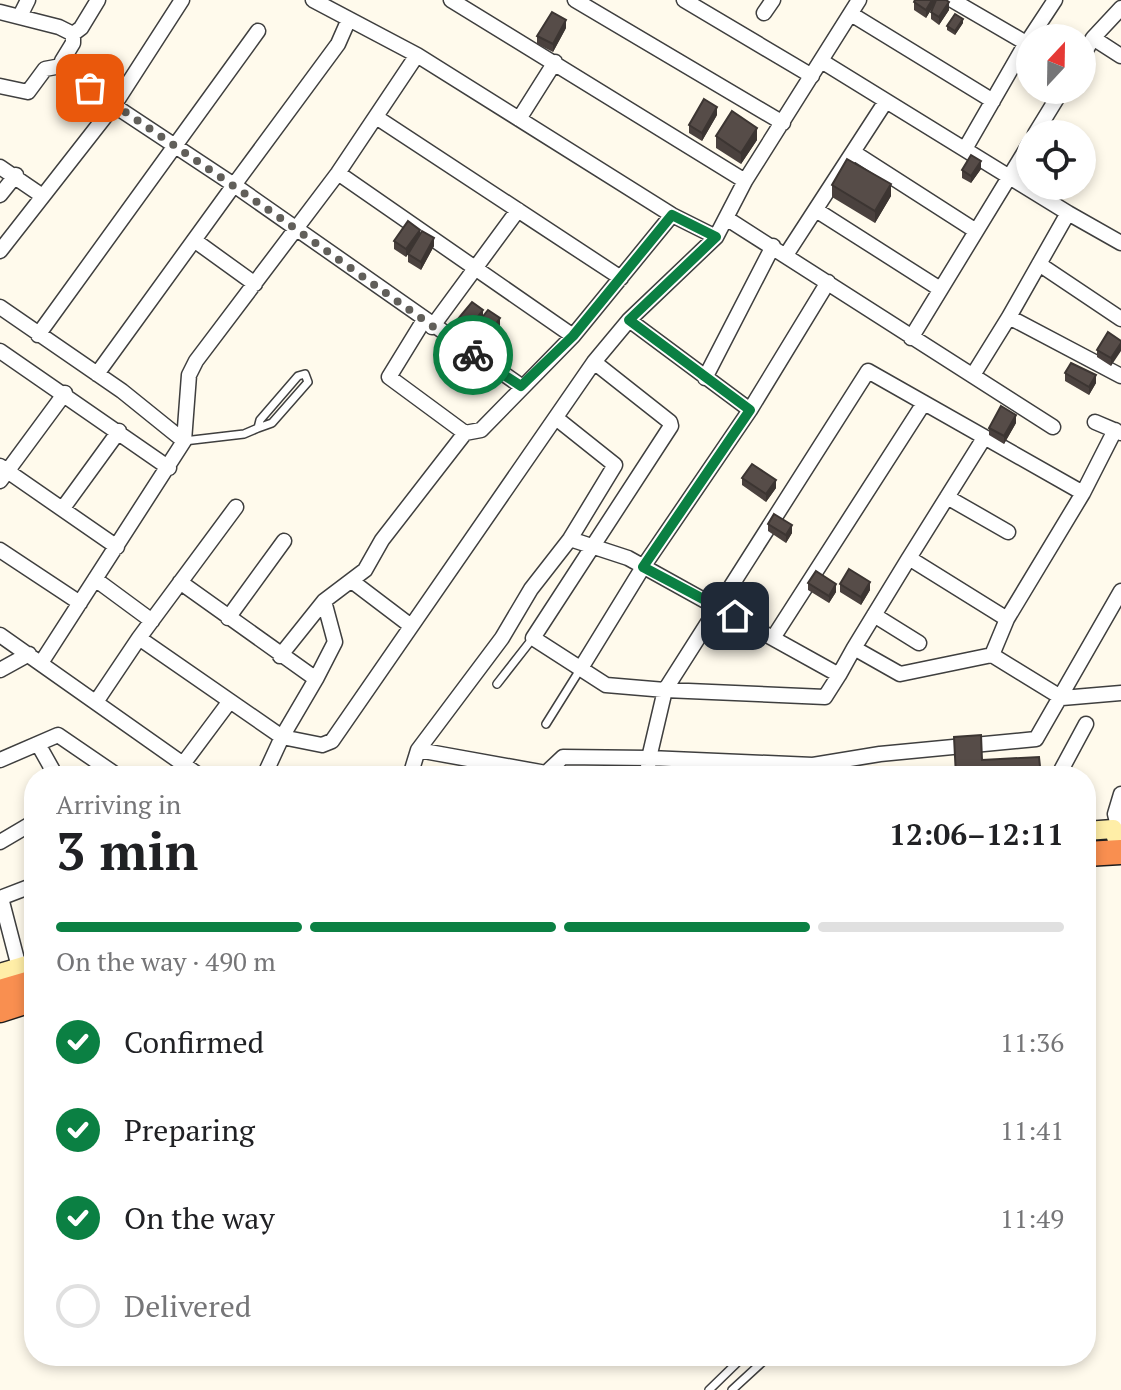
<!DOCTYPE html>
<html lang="en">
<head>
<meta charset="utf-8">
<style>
  :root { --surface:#fff; --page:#f2f2f2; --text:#202124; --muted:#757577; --line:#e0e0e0; --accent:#0b8043 }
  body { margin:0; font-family:"PT Serif",serif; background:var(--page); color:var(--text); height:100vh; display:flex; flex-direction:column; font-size:30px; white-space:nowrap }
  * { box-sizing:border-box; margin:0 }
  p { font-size:26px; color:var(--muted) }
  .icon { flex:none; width:44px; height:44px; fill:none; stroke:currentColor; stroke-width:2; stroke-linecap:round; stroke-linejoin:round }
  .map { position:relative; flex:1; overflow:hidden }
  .panel { position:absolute; left:24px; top:766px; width:1072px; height:600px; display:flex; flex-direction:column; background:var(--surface); border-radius:32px; box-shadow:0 4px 12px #0003 }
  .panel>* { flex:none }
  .needle { width:52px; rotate:22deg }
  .controls { position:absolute; left:1016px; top:24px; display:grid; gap:16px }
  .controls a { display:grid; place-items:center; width:80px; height:80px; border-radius:50%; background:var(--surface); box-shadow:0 4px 12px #0003; font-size:40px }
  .pin { position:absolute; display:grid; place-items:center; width:68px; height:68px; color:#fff; margin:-34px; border-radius:16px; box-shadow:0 4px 12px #0006 }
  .courier { position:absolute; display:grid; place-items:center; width:80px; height:80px; margin:-40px; border:6px solid #0b8043; border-radius:50%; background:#fff; color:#222; box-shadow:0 2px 10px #0007 }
  .summary em { font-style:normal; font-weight:700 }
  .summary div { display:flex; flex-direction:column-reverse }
  .summary { display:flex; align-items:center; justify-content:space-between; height:136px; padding:0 32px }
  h1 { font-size:52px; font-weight:700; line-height:60px }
  .bar { display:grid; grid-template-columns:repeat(4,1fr); gap:12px 8px; align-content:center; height:96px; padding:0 32px }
  .bar i { height:10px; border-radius:6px; background:var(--line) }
  .bar .on { background:var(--accent) }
  .bar p { grid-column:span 4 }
  ol { padding:0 32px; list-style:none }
  li { display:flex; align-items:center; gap:24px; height:88px }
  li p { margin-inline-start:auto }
  li .icon { padding:8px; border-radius:50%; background:var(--accent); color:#fff; stroke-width:4 }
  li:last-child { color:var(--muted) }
  li i { width:44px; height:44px; border:4px solid var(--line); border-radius:50% }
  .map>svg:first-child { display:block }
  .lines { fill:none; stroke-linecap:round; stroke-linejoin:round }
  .lane-casing { stroke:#3f3f3f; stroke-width:10 }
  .street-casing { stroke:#3f3f3f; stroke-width:17 }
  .secondary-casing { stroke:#2e2e2e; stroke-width:21 }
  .highway-casing { stroke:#1d1d1d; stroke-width:27 }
  .lane { stroke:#fff; stroke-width:7 }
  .street { stroke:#fff; stroke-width:14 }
  .secondary { stroke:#ffeea7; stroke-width:18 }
  .highway { stroke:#f98f50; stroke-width:24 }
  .wall { fill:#4a413e }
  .shaded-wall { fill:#3c3532 }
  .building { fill:#564c48; stroke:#3c3532; stroke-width:2 }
  .done { stroke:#615f5a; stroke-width:8; stroke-dasharray:0 14.4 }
  .route { stroke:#0b8043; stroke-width:10 }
</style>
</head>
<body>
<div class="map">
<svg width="1121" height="1390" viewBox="0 0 1121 1390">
  <rect width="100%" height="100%" fill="#fffaec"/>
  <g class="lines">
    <defs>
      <path id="lane" d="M305 374 308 382 272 423 258 428 260 420 298 376Z
        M184 441 244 434 258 428
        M497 684 533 638
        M546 724 581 668
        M712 776 713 761
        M709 1390 744 1356
        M732 1390 769 1356"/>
      <path id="street" d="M313 0 417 55
        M451 0 745 181
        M575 0 783 123
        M684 0 812 76
        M952 0 1026 43 965 149
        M1121 8 1093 38 1121 56
        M0 12 59 27 73 34V43L62 61 65 73 234 185 97 374
        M764 13 773 0
        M851 14 993 101
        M20 16 28 0
        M349 19 338 44 234 185 521 386
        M73 34 81 28 98 0
        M1030 38 1055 0
        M1082 57 1093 38
        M823 62 1068 213
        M0 86 28 92 45 69 61 66
        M376 117 621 278
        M519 119 555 62
        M1035 134 1062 90
        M853 152 976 231
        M0 167 41 195
        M338 173 573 336
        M0 195 16 175
        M816 210 940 289
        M726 218 1053 427
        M194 240 255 284
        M1121 243 1068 213 1009 317 1121 376
        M0 251 115 104 182 0
        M786 255 886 101
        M1039 264 1121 319
        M0 307 122 391 184 441
        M424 320 389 377 465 433
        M432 327 518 210
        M38 335 258 31
        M911 338 1030 143
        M0 351 169 468
        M594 362 670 422 671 426 533 638 606 685 665 690 868 371 1083 493 1115 430
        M973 375 1009 317
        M705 378 773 246
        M750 410 828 282
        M1095 422 1121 433
        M984 438 909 558 1007 619 1083 493
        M0 466 117 547
        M0 481 65 393
        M947 497 1008 532
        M63 508 119 431
        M570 539 628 558 839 675 854 648 900 674 992 655 1062 698 1121 693
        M0 550 80 603
        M95 579 152 621
        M353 582 411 626
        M874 615 919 643
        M228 618 284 541
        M0 635 200 776
        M139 638 236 507
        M773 638 924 403
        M854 648 909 558
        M992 655 1007 619
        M280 656 324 601 365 570 382 540 465 433 481 430 573 336 672 215
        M41 663 184 441 189 375 196 361 338 173 417 55 672 215 716 237
        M581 668 643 567 750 410 629 320
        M0 670 29 654
        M316 679 335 642 324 601
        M96 702 139 638 282 737 316 679 180 582
        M38 744 56 776
        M418 750 546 773 563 757 649 758 665 690 825 697 839 675
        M0 760 58 735 118 776
        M183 764 230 701
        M264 776 282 737 322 745 332 741 594 362 629 320 716 237 745 181 859 0
        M410 776 418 750 502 638 531 589 570 539 615 465 556 418
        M647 776 649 758 813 765 880 754 1036 739 1121 591
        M1058 776 1086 724
        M1121 794 1115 814 1121 838
        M0 842 34 822
        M0 898 34 885
        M1 898 21 975"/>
      <path id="secondary" d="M1086 831 1113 829 1118 842
        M0 973 34 963"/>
      <path id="highway" d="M1086 854 1121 852
        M0 992 34 982
        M0 1010 34 999"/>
    </defs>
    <use href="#lane" class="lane-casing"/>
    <use href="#street" class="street-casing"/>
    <use href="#secondary" class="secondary-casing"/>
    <use href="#highway" class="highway-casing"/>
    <use href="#lane" class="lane"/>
    <use href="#street" class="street"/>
    <use href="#secondary" class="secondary"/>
    <use href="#highway" class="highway"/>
  </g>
  <path class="wall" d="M915 0H946L949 2V10L939 25 931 19V12L934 5 926 18 914 10V2Z
    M963 23 955 35 947 30V26Z
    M566 28 553 52 537 44V36Z
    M717 115 702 141 689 133V125Z
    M716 136 757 140 741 164 716 148Z
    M981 169 971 183 962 178V170Z
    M832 185 891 196 875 223 832 197Z
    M420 235 434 246 421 270 408 262V254L411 250 406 257 394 249V241Z
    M483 316 500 326 486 346 473 337 474 329 468 337 457 328V320Z
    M1121 341 1111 366 1097 357V350Z
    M1065 373 1096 383 1089 395 1065 381Z
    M1016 423 1004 444 989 435V428Z
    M742 478 776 488 766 502 742 485Z
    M768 524 792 533 786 543 768 531Z
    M808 583 836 592 829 603 808 590Z
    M840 584 870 590 861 605 840 592Z"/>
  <path class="shaded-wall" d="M932 0H937L926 18V10Z
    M949 2V10L939 25V17Z
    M963 19V23L955 35V31Z
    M566 20V28L553 52V44Z
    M717 107V115L702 141V133Z
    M757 128V140L741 164V153Z
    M981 161V169L971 183V176Z
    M891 184V196L875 223V211Z
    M420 230V238L406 257V249Z
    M434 238V246L421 270V262Z
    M483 310V318L468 337V329Z
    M500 318V326L486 346V338Z
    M1121 343V351L1111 366V358Z
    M1096 375V383L1089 395V387Z
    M1016 415V423L1004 444V436Z
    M776 480V488L766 502V494Z
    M792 525V533L786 543V535Z
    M870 582V590L861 605V597Z
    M836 584V592L829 603V596Z"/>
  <path class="building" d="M915 0H932L926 10 914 2Z
    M936 0H946L949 2 939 17 931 12Z
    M552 12 566 20 553 44 537 36Z
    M955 14 963 19 955 31 947 26Z
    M704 99 717 107 702 133 689 125Z
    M732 111 757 128 741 153 716 136Z
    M971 155 981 161 971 176 962 170Z
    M847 159 891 184 875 211 832 185Z
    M408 221 420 230 406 249 394 241Z
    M422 231 434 238 421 262 408 254Z
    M472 302 483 310 468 329 457 320Z
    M488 310 500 318 486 338 473 329Z
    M1108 332 1121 341V343L1111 358 1097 350Z
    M1071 363 1096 375 1089 387 1065 373Z
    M1001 406 1016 415 1004 436 989 428Z
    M752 464 776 480 766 494 742 478Z
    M774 514 792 525 786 535 768 524Z
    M849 569 870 582 861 597 840 584Z
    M816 571 836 584 829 596 808 583Z
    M981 735 982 760 1039 757 1041 776H956L954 737Z"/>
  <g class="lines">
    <path class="done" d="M90 88 276 215 473 355"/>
    <path class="route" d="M473 355 521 386 573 336 672 215 716 237 629 320 750 410 643 567 735 616"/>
  </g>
</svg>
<div class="controls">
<a><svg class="needle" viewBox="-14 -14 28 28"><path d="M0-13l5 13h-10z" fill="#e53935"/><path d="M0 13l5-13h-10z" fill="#757577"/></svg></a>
<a><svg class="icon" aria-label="locate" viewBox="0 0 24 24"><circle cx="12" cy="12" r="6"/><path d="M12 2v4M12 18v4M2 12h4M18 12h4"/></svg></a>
</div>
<div class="pin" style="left:90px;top:88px;background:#ea580c"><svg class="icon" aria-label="bag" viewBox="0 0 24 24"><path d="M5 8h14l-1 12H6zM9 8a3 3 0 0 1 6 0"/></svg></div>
<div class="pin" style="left:735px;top:616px;background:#1f2937"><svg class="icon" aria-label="home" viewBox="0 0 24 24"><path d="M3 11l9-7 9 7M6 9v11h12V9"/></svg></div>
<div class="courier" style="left:473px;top:355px"><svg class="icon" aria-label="bike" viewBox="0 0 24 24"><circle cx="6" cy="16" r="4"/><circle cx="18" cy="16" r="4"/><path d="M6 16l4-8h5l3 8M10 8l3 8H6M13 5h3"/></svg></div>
<section class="panel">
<div class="summary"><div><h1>3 min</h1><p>Arriving in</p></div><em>12:06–12:11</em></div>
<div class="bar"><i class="on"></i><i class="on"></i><i class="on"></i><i></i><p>On the way · 490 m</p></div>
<ol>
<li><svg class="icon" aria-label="check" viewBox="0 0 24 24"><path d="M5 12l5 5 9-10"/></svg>Confirmed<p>11:36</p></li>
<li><svg class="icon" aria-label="check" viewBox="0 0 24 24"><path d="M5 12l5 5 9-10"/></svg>Preparing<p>11:41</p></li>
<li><svg class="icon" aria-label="check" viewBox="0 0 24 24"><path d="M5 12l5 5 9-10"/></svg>On the way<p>11:49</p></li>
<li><i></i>Delivered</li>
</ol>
</section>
</div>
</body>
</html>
